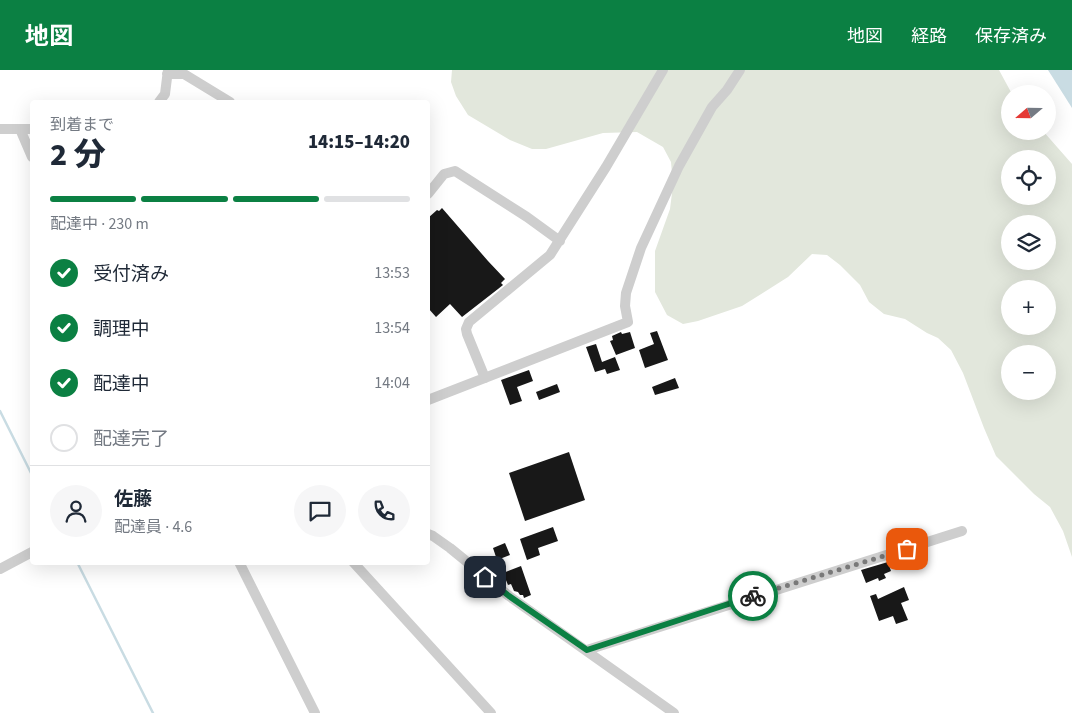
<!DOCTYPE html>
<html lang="ja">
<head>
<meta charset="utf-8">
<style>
  :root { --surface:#fff; --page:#f6f6f7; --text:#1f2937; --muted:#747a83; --line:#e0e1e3; --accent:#0b8043 }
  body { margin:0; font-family:"Source Sans 3","Noto Sans JP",sans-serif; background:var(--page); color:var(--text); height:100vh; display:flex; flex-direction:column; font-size:19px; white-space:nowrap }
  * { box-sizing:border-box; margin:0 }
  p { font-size:16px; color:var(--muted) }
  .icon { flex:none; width:28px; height:28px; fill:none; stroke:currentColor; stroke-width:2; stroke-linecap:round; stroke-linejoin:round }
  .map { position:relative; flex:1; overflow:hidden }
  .details { position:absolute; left:30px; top:30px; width:400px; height:465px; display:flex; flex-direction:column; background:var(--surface); border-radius:5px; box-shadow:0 5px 20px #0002 }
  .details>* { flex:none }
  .needle { width:32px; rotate:250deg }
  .tools { position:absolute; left:1001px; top:15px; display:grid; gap:10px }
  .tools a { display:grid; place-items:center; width:55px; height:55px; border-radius:50%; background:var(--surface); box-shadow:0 5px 20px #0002; font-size:25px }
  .pin { position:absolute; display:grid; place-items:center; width:42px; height:42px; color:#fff; margin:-21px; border-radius:10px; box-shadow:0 2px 8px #0006 }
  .courier { position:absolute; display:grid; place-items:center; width:50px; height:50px; margin:-25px; border:4px solid #0b8043; border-radius:50%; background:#fff; color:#222; box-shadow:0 1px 6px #0007 }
  .summary em { font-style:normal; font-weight:800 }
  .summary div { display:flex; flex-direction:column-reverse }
  .summary { display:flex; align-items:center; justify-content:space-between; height:85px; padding:0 20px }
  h1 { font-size:32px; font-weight:800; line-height:38px }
  .bar { display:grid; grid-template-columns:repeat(4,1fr); gap:8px 5px; align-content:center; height:60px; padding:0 20px }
  .bar i { height:6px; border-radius:4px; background:var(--line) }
  .bar .active { background:var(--accent) }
  .bar p { grid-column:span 4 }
  .line { display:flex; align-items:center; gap:12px; padding:0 20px; border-top:1px solid var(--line) }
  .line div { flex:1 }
  .round { display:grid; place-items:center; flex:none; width:52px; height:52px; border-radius:26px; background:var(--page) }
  ol { padding:0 20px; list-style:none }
  li { display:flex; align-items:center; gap:15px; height:55px }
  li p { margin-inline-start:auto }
  li .icon { padding:5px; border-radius:50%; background:var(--accent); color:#fff; stroke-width:4 }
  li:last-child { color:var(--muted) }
  li i { width:28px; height:28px; border:2px solid var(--line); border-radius:50% }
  header { display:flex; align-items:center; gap:30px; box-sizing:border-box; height:70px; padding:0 25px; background:var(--accent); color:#fff }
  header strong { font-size:24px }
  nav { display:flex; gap:28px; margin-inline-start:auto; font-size:18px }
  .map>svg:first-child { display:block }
  .green { fill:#e2e7dc; fill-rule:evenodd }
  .water { fill:#c9dce3 }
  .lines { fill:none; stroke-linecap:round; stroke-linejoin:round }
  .stream { stroke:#c9dce3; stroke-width:2.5 }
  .building { fill:#181818 }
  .minor { stroke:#cecece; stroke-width:10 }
  .done { stroke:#797979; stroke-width:5; stroke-dasharray:0 9 }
  .route { stroke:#0b8043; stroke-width:6 }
</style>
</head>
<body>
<header>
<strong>地図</strong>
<nav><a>地図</a><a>経路</a><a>保存済み</a></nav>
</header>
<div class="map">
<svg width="1072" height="643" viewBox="0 0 1072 643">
  <rect width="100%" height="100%" fill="#fff"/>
  <path class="green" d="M452 0H999L1012 24H1010V61H1043L1072 94V487L1063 461 1050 437 1034 424 996 386 984 358 963 303 951 280 938 268 927 263 905 249 884 244 869 232 860 215 840 195 827 185 812 184 788 207 742 236 698 251 683 254 667 245 655 222V181L670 139 673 115 671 92 663 77 637 62 603 63 546 79H532L510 70 468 45 456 26 451 12ZM1010 89H1048V126H1010ZM1010 154H1048V191H1010ZM1010 219H1048V256H1010ZM1010 284H1048V321H1010Z"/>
  <path class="water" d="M1048 0H1072V38Z"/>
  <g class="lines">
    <path class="stream" d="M0 341 32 405
      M77 492 153 643"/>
  </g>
  <path class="building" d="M442 138 488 191 505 209 501 213 503 215 498 219 462 247 450 234 436 247 428 238V148L437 140 439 141Z
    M657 261 668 290 645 298 639 280 654 274 650 263Z
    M621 262 622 264 630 262 635 278 616 285 610 271 613 270 612 266Z
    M596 274 602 292 615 287 620 300 607 304 605 299 595 302 586 277Z
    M529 300 533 311 517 317 522 331 510 335 501 310Z
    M675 308 679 318 655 325 652 317Z
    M557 314 560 322 539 330 536 322Z
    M569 382 585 430 525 451 509 403Z
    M553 457 558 471 538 478 540 485 527 490 520 469Z
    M505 473 510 485 497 490 493 478Z
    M888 492 891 501 884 504 886 508 879 511 878 508 866 513 861 500Z
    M521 496 531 525 524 528 523 525H520L518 522 514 521 511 514 508 515 503 503Z
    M904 517 909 530 901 533 908 550 896 554 893 546 879 551 870 526 876 524 878 529Z"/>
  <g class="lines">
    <path class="minor" d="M167 4H184L230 32
      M159 32 165 24 168 0
      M0 59H32
      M20 59 32 87
      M428 124 444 104 455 101 527 147 560 171
      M485 308 467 264 466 259 469 252 550 185 606 97 663 0
      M428 330 628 252 625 236 626 223 641 178 679 96 712 37 727 20 740 0
      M428 464 433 466 450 478 509 526 674 643
      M239 492 315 643
      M353 492 491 643
      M0 499 32 482
      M587 580 962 461"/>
  </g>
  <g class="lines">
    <path class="done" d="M753 526 907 479"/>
    <path class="route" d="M485 507 509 526 587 580 753 526"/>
  </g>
</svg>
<div class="tools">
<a><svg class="needle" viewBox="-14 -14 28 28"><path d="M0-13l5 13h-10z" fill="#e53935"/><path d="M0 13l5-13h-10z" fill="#747a83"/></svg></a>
<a><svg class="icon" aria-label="locate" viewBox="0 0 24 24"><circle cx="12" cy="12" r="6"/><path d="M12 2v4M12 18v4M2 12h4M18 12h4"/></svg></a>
<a><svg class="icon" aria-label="layers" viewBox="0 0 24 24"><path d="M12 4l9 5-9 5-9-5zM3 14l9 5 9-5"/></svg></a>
<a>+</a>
<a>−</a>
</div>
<div class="pin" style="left:907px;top:479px;background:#ea580c"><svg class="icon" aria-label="bag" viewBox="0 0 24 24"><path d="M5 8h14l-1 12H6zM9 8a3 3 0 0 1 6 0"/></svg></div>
<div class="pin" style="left:485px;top:507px;background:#1f2937"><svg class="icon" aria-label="home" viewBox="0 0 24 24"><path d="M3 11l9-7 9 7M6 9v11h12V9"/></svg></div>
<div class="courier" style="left:753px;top:526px"><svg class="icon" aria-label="bike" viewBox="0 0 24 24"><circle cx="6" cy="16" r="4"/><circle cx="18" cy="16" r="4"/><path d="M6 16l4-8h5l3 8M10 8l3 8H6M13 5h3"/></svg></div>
<section class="details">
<div class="summary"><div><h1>2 分</h1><p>到着まで</p></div><em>14:15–14:20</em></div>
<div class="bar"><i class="active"></i><i class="active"></i><i class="active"></i><i></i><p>配達中 · 230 m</p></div>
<ol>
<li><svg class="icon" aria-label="check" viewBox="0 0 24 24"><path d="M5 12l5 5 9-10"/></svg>受付済み<p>13:53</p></li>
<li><svg class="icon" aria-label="check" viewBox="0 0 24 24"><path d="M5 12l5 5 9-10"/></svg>調理中<p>13:54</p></li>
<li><svg class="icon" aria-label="check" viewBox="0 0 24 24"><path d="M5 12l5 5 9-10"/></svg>配達中<p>14:04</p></li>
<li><i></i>配達完了</li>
</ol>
<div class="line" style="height:90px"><a class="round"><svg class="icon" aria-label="person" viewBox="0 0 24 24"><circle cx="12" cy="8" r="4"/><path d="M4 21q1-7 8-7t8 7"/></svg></a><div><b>佐藤</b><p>配達員 · 4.6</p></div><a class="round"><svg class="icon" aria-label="chat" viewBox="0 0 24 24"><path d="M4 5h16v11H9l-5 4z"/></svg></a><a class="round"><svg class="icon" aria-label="phone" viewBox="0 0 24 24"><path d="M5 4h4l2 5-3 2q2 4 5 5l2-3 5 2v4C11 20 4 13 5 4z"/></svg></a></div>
</section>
</div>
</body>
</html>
